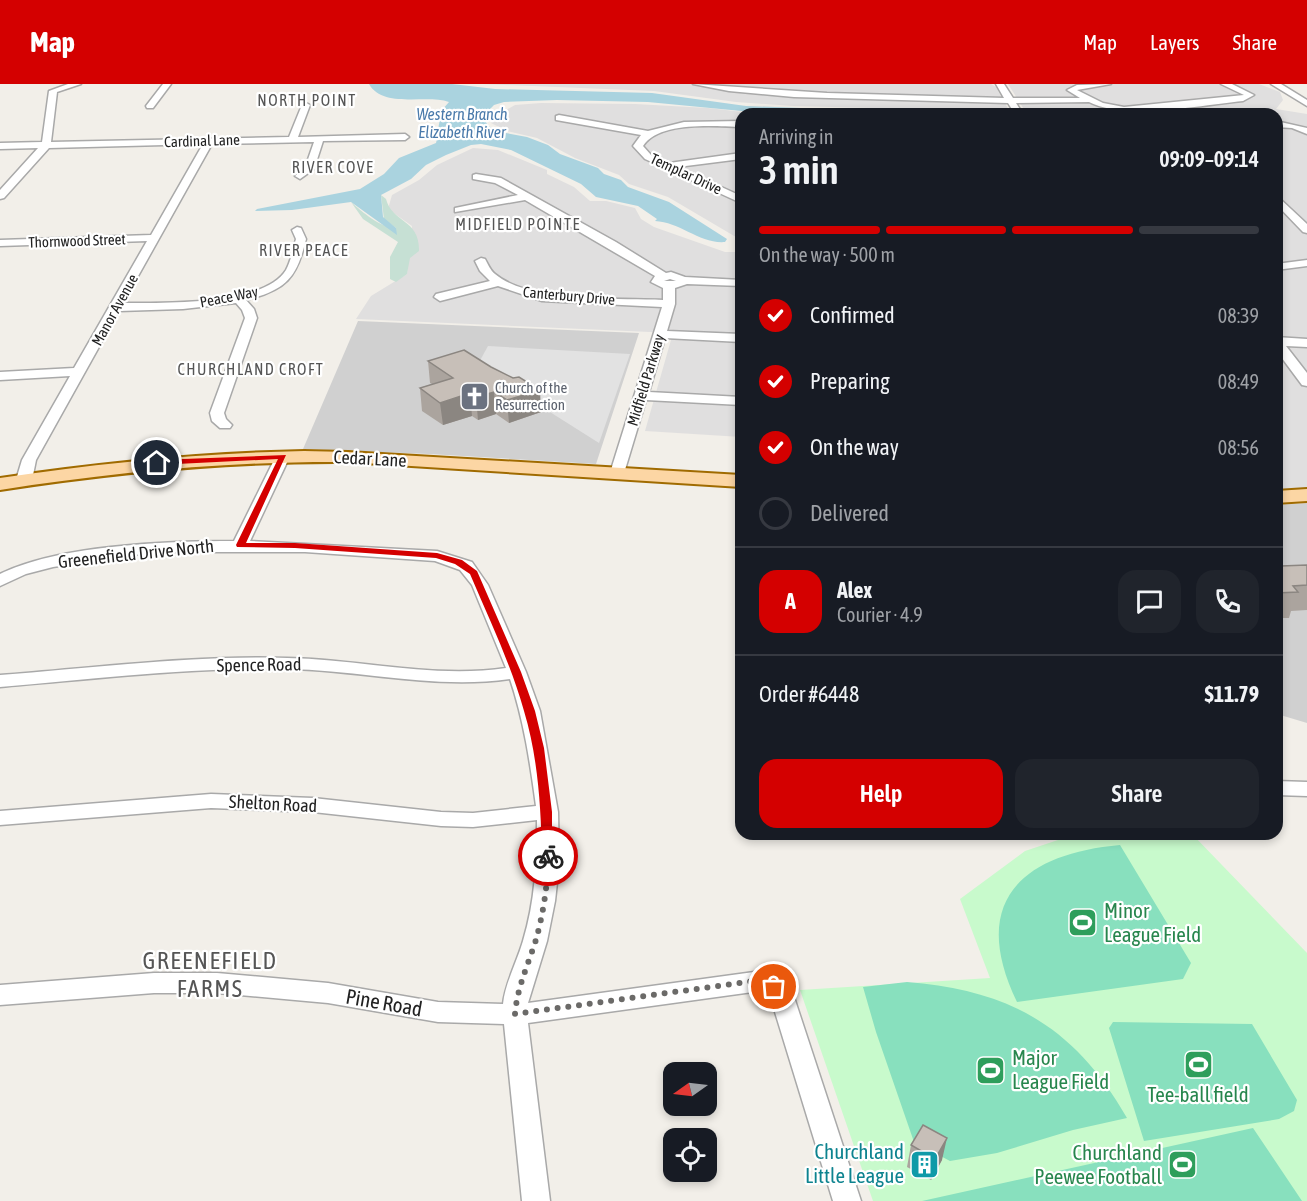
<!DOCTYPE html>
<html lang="en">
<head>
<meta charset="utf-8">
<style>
  :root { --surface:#171b24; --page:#20242c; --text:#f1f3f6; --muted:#9ea1a6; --line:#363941; --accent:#d40000 }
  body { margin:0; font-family:"Asap Condensed",sans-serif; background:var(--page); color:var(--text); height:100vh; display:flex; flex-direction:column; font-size:22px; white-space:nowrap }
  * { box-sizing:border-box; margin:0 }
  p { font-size:20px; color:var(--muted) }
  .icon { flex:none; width:33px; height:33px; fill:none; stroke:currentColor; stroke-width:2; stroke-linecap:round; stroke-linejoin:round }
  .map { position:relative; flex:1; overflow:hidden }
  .details { position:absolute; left:735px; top:24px; width:548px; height:732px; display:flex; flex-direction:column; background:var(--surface); border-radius:18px; box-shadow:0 3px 9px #0003 }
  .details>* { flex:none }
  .needle { width:39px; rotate:256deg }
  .fabs { position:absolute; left:663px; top:978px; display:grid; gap:12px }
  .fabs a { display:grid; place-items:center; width:54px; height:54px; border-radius:12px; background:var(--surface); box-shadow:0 3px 9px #0003; font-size:30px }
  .pin { position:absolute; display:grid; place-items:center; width:51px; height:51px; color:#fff; margin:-26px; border:3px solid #fff; border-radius:50%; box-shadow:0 2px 6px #0007 }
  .courier { position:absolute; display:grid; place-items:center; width:60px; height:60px; margin:-30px; border:4px solid #d40000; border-radius:50%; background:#fff; color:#222; box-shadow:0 2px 8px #0007 }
  .overview em { font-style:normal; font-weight:600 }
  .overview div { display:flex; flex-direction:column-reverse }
  .overview { display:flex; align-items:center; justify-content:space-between; height:102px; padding:0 24px }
  h1 { font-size:39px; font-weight:600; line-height:45px }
  .bar { display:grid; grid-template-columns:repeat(4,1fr); gap:9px 6px; align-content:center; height:72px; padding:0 24px }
  .bar i { height:8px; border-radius:4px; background:var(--line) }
  .bar .active { background:var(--accent) }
  .bar p { grid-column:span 4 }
  .line { display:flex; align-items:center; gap:15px; padding:0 24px; border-top:2px solid var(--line) }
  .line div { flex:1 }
  .round { display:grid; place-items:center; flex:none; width:63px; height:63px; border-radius:18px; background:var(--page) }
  ol { padding:0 24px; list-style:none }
  li { display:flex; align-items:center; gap:18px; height:66px }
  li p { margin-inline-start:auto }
  li .icon { padding:6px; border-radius:50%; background:var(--accent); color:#fff; stroke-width:4 }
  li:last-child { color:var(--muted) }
  li i { width:33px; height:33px; border:3px solid var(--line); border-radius:50% }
  .action { display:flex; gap:12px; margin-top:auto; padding:12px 24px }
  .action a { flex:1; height:69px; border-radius:18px; background:var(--accent); color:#fff; font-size:24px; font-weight:600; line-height:69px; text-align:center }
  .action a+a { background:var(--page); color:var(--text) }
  header { display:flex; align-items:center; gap:36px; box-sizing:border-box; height:84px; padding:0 30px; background:var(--accent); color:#fff }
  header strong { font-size:28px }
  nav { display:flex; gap:33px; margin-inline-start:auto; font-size:21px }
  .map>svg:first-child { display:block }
  .residential { fill:#e0dfdf }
  .religious { fill:#d0d0d0 }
  .wetland { fill:#c6e0d4 }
  .park { fill:#c8facc }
  .pitch { fill:#88e0be }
  .parking { fill:#e2e2e2 }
  .water { fill:#aad3df }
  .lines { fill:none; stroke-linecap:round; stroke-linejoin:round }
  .minor-casing { stroke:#a9a9a9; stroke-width:3 }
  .major-casing { stroke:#a06b00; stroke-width:4 }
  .minor { fill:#fff; fill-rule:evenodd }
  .major { fill:#fcd6a4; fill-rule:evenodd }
  .wall { fill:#aba49e }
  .shaded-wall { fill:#8b8681 }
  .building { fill:#c7bfb8; stroke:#8b8681; stroke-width:1.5 }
  .route { fill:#d40000 }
  .done { stroke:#6b6a68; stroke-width:6; stroke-dasharray:0 10.8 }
  .labels { text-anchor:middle; stroke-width:4.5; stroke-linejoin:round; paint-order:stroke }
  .far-street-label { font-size:15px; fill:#222; stroke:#fff }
  .far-worship-label { font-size:15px; fill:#5b616d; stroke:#fff; text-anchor:start }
  .far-neighbourhood-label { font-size:16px; letter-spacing:1.5px; fill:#555; stroke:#fff }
  .far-water-label { font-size:16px; font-style:italic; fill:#4a7aab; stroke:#fff }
  .street-label { font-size:18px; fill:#222; stroke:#fff }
  .near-leisure-label { font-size:21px; fill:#27864d; stroke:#fff; text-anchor:start }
  .near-street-label { font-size:21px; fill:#222; stroke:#fff }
  .near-culture-label { font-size:21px; fill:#0d838f; stroke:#fff; text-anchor:end }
  .near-neighbourhood-label { font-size:24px; letter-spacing:1.5px; fill:#555; stroke:#fff }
</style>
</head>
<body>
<header>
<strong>Map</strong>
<nav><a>Map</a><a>Layers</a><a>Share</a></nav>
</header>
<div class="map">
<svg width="1307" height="1117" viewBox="0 0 1307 1117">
  <rect width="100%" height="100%" fill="#f2efe9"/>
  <path class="residential" d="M482 0H991L996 3 1011 30H741V156L668 113 629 100 619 91 575 74 537 54 507 47 491 39 501 29 515 21 541 19 635 20 708 24 752 29 898 30 905 29 910 25 793 22 736 18 654 7Z
    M1008 0H1259L1280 8 1283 16 1276 25 1307 30V404L1277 406 1276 30H1027Z
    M473 64 498 66 547 86V90L574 103 590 117H606L635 124 641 135 654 143 725 168H741V353L645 347 673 249 356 235 371 212 407 190 412 142 388 125 392 111 419 96 437 81Z"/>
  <path class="religious" d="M358 237 639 249 596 380 429 370 303 365Z
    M1307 419V639L1277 630 1276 421Z"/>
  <path class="wetland" d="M381 111 386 115C392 139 420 135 419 167L410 174 407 190 396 198 390 195V173L398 158 363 135 351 118C362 128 381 144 396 144L384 135Z"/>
  <path class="park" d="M1076 750H1192L1307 869V1117H873L800 906 990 894 960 815 1025 767Z"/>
  <path class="pitch" d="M1120 761 1191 879 1183 895 1017 918C969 819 1020 770 1120 761Z
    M907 898C1010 906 1075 943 1127 1034L1073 1046 997 1069 950 1077 914 1058 876 948 863 903Z
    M1113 938 1252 940 1297 1016 1294 1027 1279 1035 1144 1057 1109 944Z
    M1253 1044 1302 1117H922Z"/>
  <path class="parking" d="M488 262 630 270 599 359 477 282Z"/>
  <path class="water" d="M369 0H452L495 5 652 9 746 22 905 28H752L648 18 557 16 504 18 494 21 488 27 498 29 487 30 485 36 488 42 500 48 527 53 548 61 560 70 598 84 604 90 621 96 628 103 669 118 727 155 725 158C700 160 680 138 655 137L657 135 638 122 596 113 581 100 511 66 481 60 471 61 446 71 426 81 411 95 381 111 383 133 396 144 397 151 351 118 292 126 255 127 257 125 360 105 384 90 399 74 436 59 437 55 430 49 438 45 442 26 449 18C427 10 383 25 369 0Z"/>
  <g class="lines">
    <defs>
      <path id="minor" d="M68 0H81L57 8 51 58 289 53 302 21 306 19 310 21 298 53 405 50 409 53 405 56 323 57 314 85 300 95 295 92 305 84 314 58 212 60 123 219C162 219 264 222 286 186 291 177 293 165 296 155L292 146 297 143 301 144 306 155C297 194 286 206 246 216L254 225 257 234 224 329 226 335 232 341 230 344H220L212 337 210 329 245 234 242 226 236 219 183 225 119 227 36 376 32 396 24 401 16 396 22 376 70 292 0 296V288L74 284 147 157 0 162V156L151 151 203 60 49 64 4 114 0 115V106L38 64 0 65V59L42 58 49 7Z
        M163 0H171L153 24H147L146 22Z
        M693 0 827 9 1004 14 996 0H1004L1013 14H1080L1067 6 1077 1 1111 0 1077 6 1103 19 1124 23 1244 11 1221 0H1232L1254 11 1243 17C1201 21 1125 37 1089 18L1016 19 1023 30H1015L1008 19 794 13 729 7Z
        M1271 0H1281L1307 16V22Z
        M559 31 648 47 684 38 741 37V43C714 42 659 37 643 62L651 71 669 79 741 69V75L678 83 741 112V119L645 75 633 62 641 51 556 36V32Z
        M1276 37 1307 44V50L1292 44 1276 43Z
        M476 90 501 94 616 158 666 189 671 188 685 193 741 196V202L687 200 675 204V220L667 247 741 250V258L665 254 649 308 741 313V321L646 316 624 389 622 392H612L610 389 662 223 542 217 498 202 440 217 434 213 436 210 490 197 480 187 475 177 481 174 485 175C488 180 490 186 495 190 529 219 618 214 663 216V204L651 198 655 192 525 116 455 128V124L518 111 495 99 473 95V91ZM670 195 676 197H664Z
        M1276 111 1307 140V149L1303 148 1276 120Z
        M1307 176V182L1276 186V180Z
        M1276 253 1307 255V263L1286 262 1307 289V302L1302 301 1276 266Z
        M283 368 290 372 250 457 437 467 472 478 488 501 526 588 540 627 558 728 559 780 555 817 547 857 528 919 754 888C770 890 785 895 793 910L861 1117H833L771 915 760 907 528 939 550 1117H522L504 940 438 938 328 919 217 909H154L0 921V901L154 889H217L328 899 438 918 503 920C505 899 517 878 523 857 535 817 537 778 537 736L473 743 441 742 313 728 211 724 0 741V727L211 710 313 714 441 728 473 729 536 722C530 678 524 637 510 595 435 606 362 586 287 585 191 583 95 595 0 603V591C95 584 192 571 287 574 361 575 433 595 506 584L472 501 460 486 435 477 305 468H174L131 471 53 483 26 490 0 502V490L4 488C64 461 167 457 234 457L276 372Z
        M1276 697 1307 698V712L1276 711Z"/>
      <path id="major" d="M304 367 348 368 741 391V403L348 378C231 377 116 388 0 406V394C101 379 202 369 304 367Z
        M1307 405V417L1276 419V407Z"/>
    </defs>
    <use href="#minor" class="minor-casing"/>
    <use href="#major" class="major-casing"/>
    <use href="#minor" class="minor"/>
    <use href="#major" class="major"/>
  </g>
  <path class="wall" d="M428 277 541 328 509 339 496 330 478 336 472 332 443 341 422 327 420 304 432 300 430 299Z
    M1276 477 1281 482 1307 481V526L1291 527 1289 534H1276Z
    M911 1061 942 1076 931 1096 907 1083Z"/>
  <path class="shaded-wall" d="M540 306 541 328 509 339 507 316Z
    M494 308 496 330 478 336 476 313Z
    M470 309 472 332 443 341 440 319Z
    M947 1054 942 1076 931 1096 935 1075Z"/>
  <path class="building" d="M464 266 491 283 513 294 519 293 540 306 507 316 494 308 476 313 470 309 440 319 420 304 453 294 428 277Z
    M1276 477 1281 482 1307 481V501L1293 502 1298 508 1276 509Z
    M923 1041 947 1054 935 1075 911 1061Z"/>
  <path class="route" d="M286 371 246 459H295L437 469 462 476 477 487 521 588 535 627 544 664 552 728V775H544L542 772C541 724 538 673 524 627 511 580 489 535 470 490L455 480 436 474 295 464 237 463 236 461 278 375 157 381 153 379 157 376Z"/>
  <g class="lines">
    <path class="done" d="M548 772C548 800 543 832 535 859 527 883 517 905 515 930L754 897 766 898 774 903"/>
  </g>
  <defs>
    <symbol id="church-square" viewBox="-11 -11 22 22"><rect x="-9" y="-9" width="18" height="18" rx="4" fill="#6b7280" stroke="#fff"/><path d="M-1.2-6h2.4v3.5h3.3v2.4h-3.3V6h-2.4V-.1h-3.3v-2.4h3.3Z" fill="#fff"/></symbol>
    <symbol id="stadium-square" viewBox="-11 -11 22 22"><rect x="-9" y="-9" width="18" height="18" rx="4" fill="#2e9e5b" stroke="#fff"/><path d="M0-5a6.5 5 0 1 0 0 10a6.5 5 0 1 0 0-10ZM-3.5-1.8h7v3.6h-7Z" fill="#fff"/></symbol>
    <symbol id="building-square" viewBox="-11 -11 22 22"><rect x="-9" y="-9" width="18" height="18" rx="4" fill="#0f9aa8" stroke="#fff"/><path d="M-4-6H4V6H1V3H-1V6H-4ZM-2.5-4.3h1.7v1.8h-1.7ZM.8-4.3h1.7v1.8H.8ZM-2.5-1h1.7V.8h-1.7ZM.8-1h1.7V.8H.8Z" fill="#fff"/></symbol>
  </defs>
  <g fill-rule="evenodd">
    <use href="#church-square" x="458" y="296" width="33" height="33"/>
    <use href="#stadium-square" x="1066" y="822" width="33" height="33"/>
    <use href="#stadium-square" x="1182" y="964" width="33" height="33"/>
    <use href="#stadium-square" x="974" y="970" width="33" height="33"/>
    <use href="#building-square" x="908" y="1064" width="33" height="33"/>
    <use href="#stadium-square" x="1166" y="1064" width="33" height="33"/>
  </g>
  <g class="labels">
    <g class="far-street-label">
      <text transform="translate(202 57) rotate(-2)" y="5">Cardinal Lane</text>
      <text transform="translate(686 90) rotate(25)" y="5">Templar Drive</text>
      <text transform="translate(77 157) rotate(-2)" y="5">Thornwood Street</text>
      <text transform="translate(569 212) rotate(5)" y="5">Canterbury Drive</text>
      <text transform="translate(229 213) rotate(-11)" y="5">Peace Way</text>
      <text transform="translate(115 226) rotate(-61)" y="5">Manor Avenue</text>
      <text transform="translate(646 296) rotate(-73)" y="5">Midfield Parkway</text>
    </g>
    <g class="far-worship-label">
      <text x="495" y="309">Church of the<tspan x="495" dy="17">Resurrection</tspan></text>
    </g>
    <g class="far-neighbourhood-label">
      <text x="307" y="22">NORTH POINT</text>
      <text x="333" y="89">RIVER COVE</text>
      <text x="518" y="146">MIDFIELD POINTE</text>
      <text x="304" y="172">RIVER PEACE</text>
      <text x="251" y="291">CHURCHLAND CROFT</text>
    </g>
    <g class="far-water-label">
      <text x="462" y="36">Western Branch<tspan x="462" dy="18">Elizabeth River</tspan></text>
    </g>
    <g class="street-label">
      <text transform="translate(370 375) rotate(3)" y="6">Cedar Lane</text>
      <text transform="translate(136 470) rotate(-6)" y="6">Greenefield Drive North</text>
      <text transform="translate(259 581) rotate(-1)" y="6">Spence Road</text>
      <text transform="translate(273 720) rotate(3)" y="6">Shelton Road</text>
    </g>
    <g class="near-leisure-label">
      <text x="1104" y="834">Minor<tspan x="1104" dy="24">League Field</tspan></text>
      <text x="1012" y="981">Major<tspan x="1012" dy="24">League Field</tspan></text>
      <text x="1198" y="1018" text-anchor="middle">Tee-ball field</text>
      <text x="1162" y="1076" text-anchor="end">Churchland<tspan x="1162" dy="24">Peewee Football</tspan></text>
    </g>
    <g class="near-street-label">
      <text transform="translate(384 919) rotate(10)" y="7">Pine Road</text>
    </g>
    <g class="near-culture-label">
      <text x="904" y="1075">Churchland<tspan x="904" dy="24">Little League</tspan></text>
    </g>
    <g class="near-neighbourhood-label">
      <text x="210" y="885">GREENEFIELD<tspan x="210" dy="28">FARMS</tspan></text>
    </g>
  </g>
</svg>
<div class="fabs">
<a><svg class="needle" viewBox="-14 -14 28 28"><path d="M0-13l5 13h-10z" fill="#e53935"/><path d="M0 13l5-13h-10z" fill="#9ea1a6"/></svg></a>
<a><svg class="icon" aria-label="locate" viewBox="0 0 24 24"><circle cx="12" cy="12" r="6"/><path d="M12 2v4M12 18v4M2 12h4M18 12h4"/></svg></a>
</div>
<div class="pin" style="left:774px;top:903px;background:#ea580c"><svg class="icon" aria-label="bag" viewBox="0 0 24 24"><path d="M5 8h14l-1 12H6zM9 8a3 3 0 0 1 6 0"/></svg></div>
<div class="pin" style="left:157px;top:379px;background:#1f2937"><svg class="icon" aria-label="home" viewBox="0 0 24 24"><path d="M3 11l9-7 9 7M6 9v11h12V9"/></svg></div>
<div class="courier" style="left:548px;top:772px"><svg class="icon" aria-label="bike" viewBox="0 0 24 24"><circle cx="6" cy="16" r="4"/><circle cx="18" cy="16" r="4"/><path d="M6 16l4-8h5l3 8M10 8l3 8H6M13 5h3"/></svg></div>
<section class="details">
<div class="overview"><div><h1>3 min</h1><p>Arriving in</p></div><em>09:09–09:14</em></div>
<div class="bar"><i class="active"></i><i class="active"></i><i class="active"></i><i></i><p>On the way · 500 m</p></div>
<ol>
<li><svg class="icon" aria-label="check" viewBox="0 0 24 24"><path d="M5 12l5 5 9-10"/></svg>Confirmed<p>08:39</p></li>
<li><svg class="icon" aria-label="check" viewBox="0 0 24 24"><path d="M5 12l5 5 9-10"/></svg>Preparing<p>08:49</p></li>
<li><svg class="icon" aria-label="check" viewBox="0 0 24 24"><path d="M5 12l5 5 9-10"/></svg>On the way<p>08:56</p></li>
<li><i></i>Delivered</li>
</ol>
<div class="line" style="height:108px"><b class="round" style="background:var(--accent);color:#fff">A</b><div><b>Alex</b><p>Courier · 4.9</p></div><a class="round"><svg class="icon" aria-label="chat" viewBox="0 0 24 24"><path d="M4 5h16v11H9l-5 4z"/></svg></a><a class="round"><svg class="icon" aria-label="phone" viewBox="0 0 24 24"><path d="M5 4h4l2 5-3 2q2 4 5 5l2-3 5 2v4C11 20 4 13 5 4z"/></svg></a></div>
<div class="line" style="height:78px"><div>Order #6448</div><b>$11.79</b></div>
<div class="action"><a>Help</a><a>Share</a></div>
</section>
</div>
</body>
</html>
